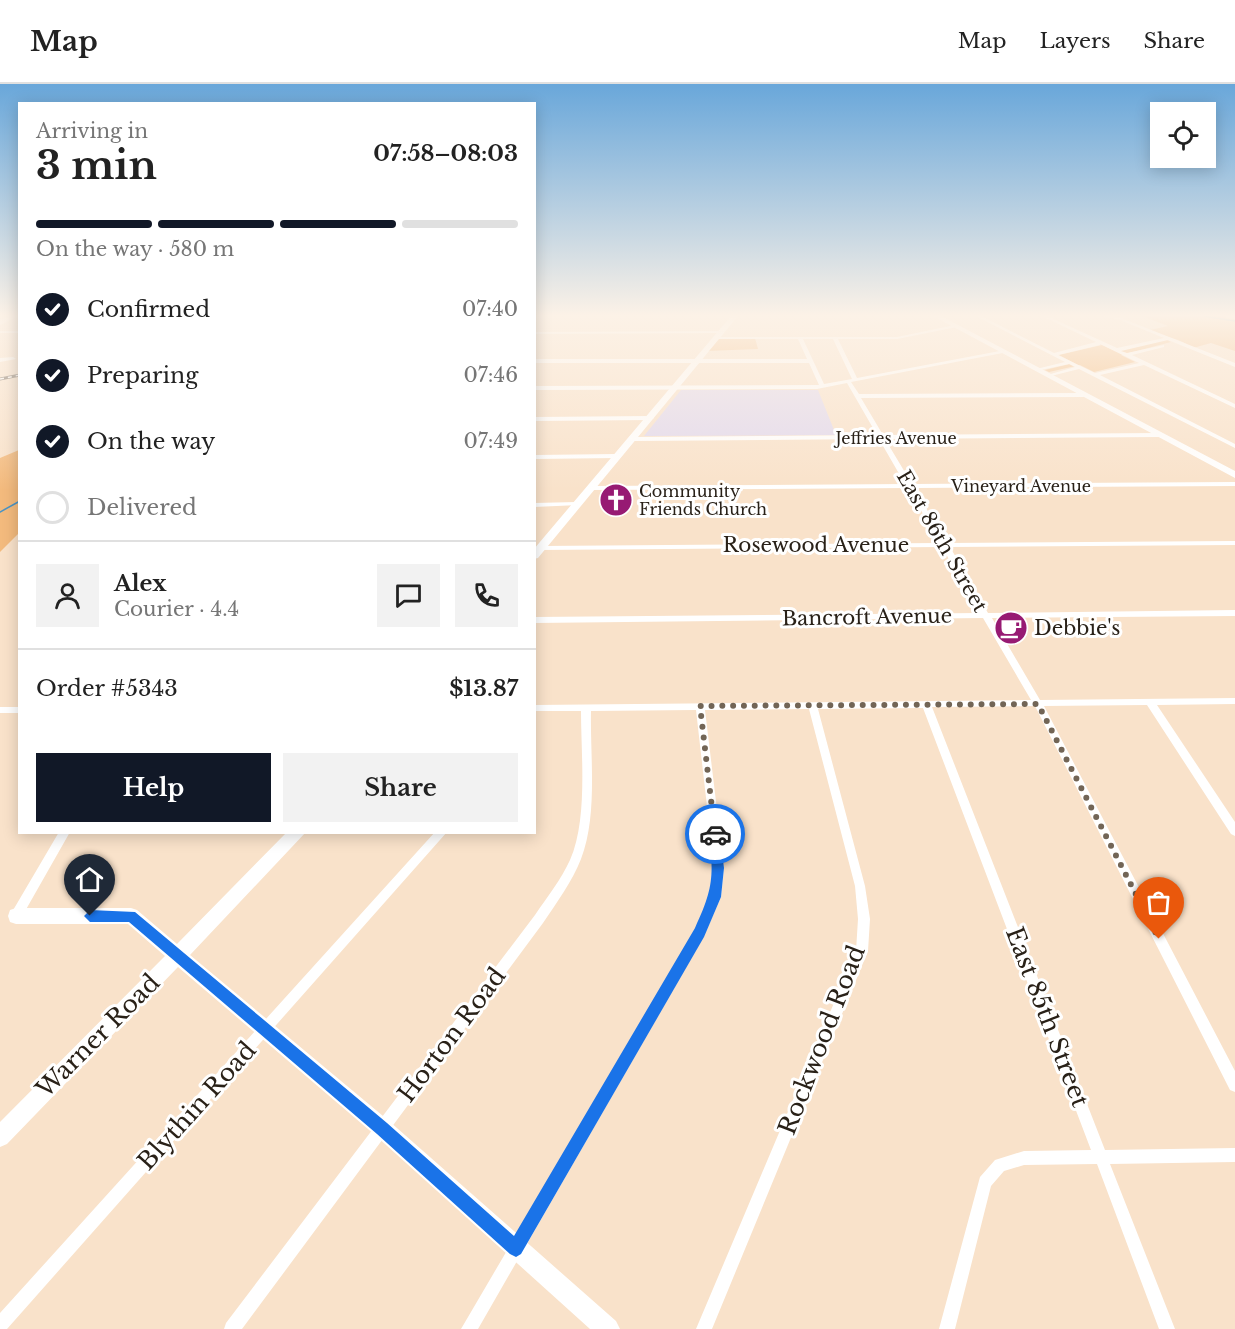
<!DOCTYPE html>
<html lang="en">
<head>
<meta charset="utf-8">
<style>
  :root { --surface:#fff; --page:#f2f2f2; --text:#222; --muted:#767676; --line:#e0e0e0; --accent:#111827 }
  body { margin:0; font-family:"Libre Baskerville",serif; background:var(--page); color:var(--text); height:100vh; display:flex; flex-direction:column; font-size:22px; white-space:nowrap }
  * { box-sizing:border-box; margin:0 }
  p { font-size:20px; color:var(--muted) }
  .icon { flex:none; width:33px; height:33px; fill:none; stroke:currentColor; stroke-width:2; stroke-linecap:round; stroke-linejoin:round }
  .map { position:relative; flex:1; overflow:hidden }
  .drawer { position:absolute; left:18px; top:18px; width:518px; height:732px; display:flex; flex-direction:column; background:var(--surface); border-radius:0px; box-shadow:0 3px 15px #0003 }
  .drawer>* { flex:none }
  .tools { position:absolute; left:1150px; top:18px; display:grid; gap:12px }
  .tools a { display:grid; place-items:center; width:66px; height:66px; border-radius:0px; background:var(--surface); box-shadow:0 3px 15px #0003; font-size:30px }
  .pin { position:absolute; display:grid; place-items:center; width:51px; height:51px; color:#fff; margin:-62px -26px; border-radius:50% 50% 50% 0; rotate:-45deg; box-shadow:0 0 6px #0007 }
  .pin .icon { rotate:45deg }
  .courier { position:absolute; display:grid; place-items:center; width:60px; height:60px; margin:-30px; border:4px solid #1a73e8; border-radius:50%; background:#fff; color:#222; box-shadow:0 2px 8px #0007 }
  .summary em { font-style:normal; font-weight:700 }
  .summary div { display:flex; flex-direction:column-reverse }
  .summary { display:flex; align-items:center; justify-content:space-between; height:102px; padding:0 18px }
  h1 { font-size:39px; font-weight:700; line-height:45px }
  .bar { display:grid; grid-template-columns:repeat(4,1fr); gap:9px 6px; align-content:center; height:72px; padding:0 18px }
  .bar i { height:8px; border-radius:4px; background:var(--line) }
  .bar .on { background:var(--accent) }
  .bar p { grid-column:span 4 }
  .line { display:flex; align-items:center; gap:15px; padding:0 18px; border-top:2px solid var(--line) }
  .line div { flex:1 }
  .round { display:grid; place-items:center; flex:none; width:63px; height:63px; border-radius:0px; background:var(--page) }
  ol { padding:0 18px; list-style:none }
  li { display:flex; align-items:center; gap:18px; height:66px }
  li p { margin-inline-start:auto }
  li .icon { padding:6px; border-radius:50%; background:var(--accent); color:#fff; stroke-width:4 }
  li:last-child { color:var(--muted) }
  li i { width:33px; height:33px; border:3px solid var(--line); border-radius:50% }
  .action { display:flex; gap:12px; margin-top:auto; padding:12px 18px }
  .action a { flex:1; height:69px; border-radius:0px; background:var(--accent); color:#fff; font-size:24px; font-weight:700; line-height:69px; text-align:center }
  .action a+a { background:var(--page); color:var(--text) }
  header { display:flex; align-items:center; gap:36px; box-sizing:border-box; height:84px; padding:0 30px; background:var(--surface); border-bottom:2px solid var(--line) }
  header strong { font-size:28px }
  nav { display:flex; gap:33px; margin-inline-start:auto; font-size:21px }
  .map>svg:first-child { display:block }
  .education { fill:#e1d8ed }
  .green { fill:#f3ba7d }
  .lines { fill:none; stroke-linecap:round; stroke-linejoin:round }
  .stream { stroke:#4a94c5; stroke-width:1.5 }
  .street { fill:#fff; fill-rule:evenodd }
  .secondary { fill:#fff; fill-rule:evenodd }
  .primary { fill:#fff; fill-rule:evenodd }
  .rail-casing { stroke:#695c4f; stroke-width:3 }
  .rail { stroke:#fff; stroke-width:1.5; stroke-dasharray:4; stroke-linecap:butt }
  .route { fill:#1a73e8 }
  .done { stroke:#726556; stroke-width:6; stroke-dasharray:0 10.8 }
  .labels { text-anchor:middle; stroke-width:6; stroke-linejoin:round; paint-order:stroke }
  .far-street-label { font-size:16px; fill:#292118; stroke:#fff }
  .far-poi-label { font-size:16px; fill:#292118; stroke:#fff; text-anchor:start }
  .street-label { font-size:20px; fill:#292118; stroke:#fff }
  .poi-label { font-size:20px; fill:#292118; stroke:#fff; text-anchor:start }
  .near-street-label { font-size:24px; fill:#292118; stroke:#fff }
</style>
</head>
<body>
<header>
<strong>Map</strong>
<nav><a>Map</a><a>Layers</a><a>Share</a></nav>
</header>
<div class="map">
<svg width="1235" height="1245" viewBox="0 0 1235 1245">
  <rect width="100%" height="100%" fill="#f9e2ca"/>
  <path class="education" d="M681 306H818L836 351 644 352Z"/>
  <path class="green" d="M1142 232H1235V267L1211 259 1193 264C1180 254 1164 253 1150 246L1168 242Z
    M717 254H755L758 265 706 267Z
    M1165 255 1171 258 1121 271 1135 278 1094 288 1080 281 1049 288 1045 286 1074 279 1059 271 1102 261 1116 267Z
    M19 366V449L0 468V374Z"/>
  <g class="lines">
    <path class="stream" d="M1204 232 1235 237
      M0 428 20 417"/>
    <path class="street" d="M976 232H981L1054 269 1096 258 1042 232H1047L1117 264 1164 254 1120 236 1102 232 1121 234 1235 279V283L1168 256 1121 267 1127 269 1164 261V263L1132 271 1235 320V324L1144 281 1100 291 1235 360V364L1079 285 1047 293V291L1075 283 1069 280 1036 287V285L1065 278ZM1100 261V260L1139 279 1095 289 1058 271Z
      M955 241 957 242V243L897 255H838L857 294 1005 266 1008 268 851 298 859 310 1083 309 1086 311 1083 313 861 314 883 351 1159 349 1162 351 1159 353 885 355 912 400 1235 398V402L914 404 947 459 1235 457V461L950 463 988 529 1235 526V532L992 534 1040 616 1235 614V620L1157 621 1235 738V752L1231 750 1147 621 1044 622 1235 987V1008L1230 1006 1035 622 932 623 1105 1066 1235 1064V1078L1110 1080 1175 1245H1159L1097 1080 1024 1081 1004 1087 991 1102 955 1245H939L980 1093 995 1076 1024 1067 1091 1066 923 624 818 625 865 802 870 835 868 867 712 1245H696L856 867 858 835 855 802 809 625 705 626 724 784 721 813 704 852 478 1245H461L696 844 709 813 714 784 696 626 591 627C590 673 598 731 581 775 572 798 557 818 543 839L242 1245H224L226 1239 535 831C547 813 561 796 570 776 588 735 581 671 581 627H534V621L1031 616 983 534 534 539V533L980 529 942 463 538 466V462H541L940 459 908 404 591 406 588 404 591 402 905 400 879 355 633 357 630 355 633 353 877 351 847 299 817 305 534 306V302L819 301 809 279H534V275H807L798 255H717L715 254 717 253H897ZM803 255H833L852 295 824 300Z
      M0 247H20V249H0Z
      M724 247V248L722 249 534 250V248Z
      M0 274 13 273 16 275 0 278Z
      M534 333 651 332 654 334 651 336 534 337Z
      M534 371 617 370 620 372 617 374 534 375Z
      M577 418 579 419V421L534 423V419Z
      M0 623H20V629H0Z
      M59 748H70L20 836 16 837 12 836 10 832 12 828Z
      M435 748H447L7 1245H0V1229Z"/>
    <path class="secondary" d="M9 232H18L0 241V236Z
      M731 232H738L538 474 534 475V465Z
      M933 232H941L1235 387V394Z
      M287 748H306L190 871 389 1037 616 1237 620 1245H590L375 1051 178 883 7 1060 0 1063V1038L165 872 128 840H16L10 838 8 832 10 826 16 824H131L137 826 177 860Z"/>
    <path class="primary" d="M1225 232H1235V235L1226 234Z"/>
    <defs>
      <path id="rail" d="M0 295 20 291"/>
    </defs>
    <use href="#rail" class="rail-casing"/>
    <use href="#rail" class="rail"/>
  </g>
  <linearGradient id="sky" x2="0" y2="1"><stop stop-color="#69a7da"/><stop offset="0.57" stop-color="#fcf2e7"/><stop offset="1" stop-color="#fcf2e7" stop-opacity="0"/></linearGradient>
  <rect width="1235" height="406" fill="url(#sky)"/>
  <path class="route" d="M715 745 720 750 724 784 721 813 704 853 521 1170 516 1173 510 1170 377 1050 129 838H90L84 832 90 826 135 828 387 1039 514 1152 695 844C713 805 714 793 709 750Z"/>
  <g class="lines">
    <path class="done" d="M715 750 700 622 1038 620 1159 855"/>
  </g>
  <defs>
    <symbol id="church-disc" viewBox="-11 -11 22 22"><circle r="9.5" fill="#971a73" stroke="#fff"/><path d="M-1.2-6h2.4v3.5h3.3v2.4h-3.3V6h-2.4V-.1h-3.3v-2.4h3.3Z" fill="#fff"/></symbol>
    <symbol id="cafe-disc" viewBox="-11 -11 22 22"><circle r="9.5" fill="#971a73" stroke="#fff"/><path d="M-5.5-4.5H6V0H3Q3 3.5 0 3.5H-2.5Q-5.5 3.5-5.5 0ZM3-3.2v2h1.7v-2ZM-6 4.5H4V6H-6Z" fill="#fff"/></symbol>
  </defs>
  <g fill-rule="evenodd">
    <use href="#church-disc" x="597" y="397" width="38" height="38"/>
    <use href="#cafe-disc" x="992" y="525" width="38" height="38"/>
  </g>
  <g class="labels">
    <g class="far-street-label">
      <text x="896" y="360">Jeffries Avenue</text>
      <text x="1021" y="408">Vineyard Avenue</text>
    </g>
    <g class="far-poi-label">
      <text x="639" y="413">Community<tspan x="639" dy="18">Friends Church</tspan></text>
    </g>
    <g class="street-label">
      <text transform="translate(942 457) rotate(60)" y="7">East 86th Street</text>
      <text x="816" y="468">Rosewood Avenue</text>
      <text transform="translate(867 533) rotate(-1)" y="7">Bancroft Avenue</text>
    </g>
    <g class="poi-label">
      <text x="1034" y="551">Debbie's</text>
    </g>
    <g class="near-street-label">
      <text transform="translate(1047 933) rotate(69)" y="8">East 85th Street</text>
      <text transform="translate(452 951) rotate(-53)" y="8">Horton Road</text>
      <text transform="translate(98 952) rotate(-45)" y="8">Warner Road</text>
      <text transform="translate(822 956) rotate(-69)" y="8">Rockwood Road</text>
      <text transform="translate(197 1022) rotate(-48)" y="8">Blythin Road</text>
    </g>
  </g>
</svg>
<div class="tools">
<a><svg class="icon" aria-label="locate" viewBox="0 0 24 24"><circle cx="12" cy="12" r="6"/><path d="M12 2v4M12 18v4M2 12h4M18 12h4"/></svg></a>
</div>
<div class="pin" style="left:1159px;top:855px;background:#ea580c"><svg class="icon" aria-label="bag" viewBox="0 0 24 24"><path d="M5 8h14l-1 12H6zM9 8a3 3 0 0 1 6 0"/></svg></div>
<div class="pin" style="left:90px;top:832px;background:#1f2937"><svg class="icon" aria-label="home" viewBox="0 0 24 24"><path d="M3 11l9-7 9 7M6 9v11h12V9"/></svg></div>
<div class="courier" style="left:715px;top:750px"><svg class="icon" aria-label="car" viewBox="0 0 24 24"><path d="M5 17H2v-5l4-1 3-4h7l3 4 3 1v5h-3M9 17h6M6 11h13"/><circle cx="7" cy="17" r="2"/><circle cx="17" cy="17" r="2"/></svg></div>
<section class="drawer">
<div class="summary"><div><h1>3 min</h1><p>Arriving in</p></div><em>07:58–08:03</em></div>
<div class="bar"><i class="on"></i><i class="on"></i><i class="on"></i><i></i><p>On the way · 580 m</p></div>
<ol>
<li><svg class="icon" aria-label="check" viewBox="0 0 24 24"><path d="M5 12l5 5 9-10"/></svg>Confirmed<p>07:40</p></li>
<li><svg class="icon" aria-label="check" viewBox="0 0 24 24"><path d="M5 12l5 5 9-10"/></svg>Preparing<p>07:46</p></li>
<li><svg class="icon" aria-label="check" viewBox="0 0 24 24"><path d="M5 12l5 5 9-10"/></svg>On the way<p>07:49</p></li>
<li><i></i>Delivered</li>
</ol>
<div class="line" style="height:108px"><a class="round"><svg class="icon" aria-label="person" viewBox="0 0 24 24"><circle cx="12" cy="8" r="4"/><path d="M4 21q1-7 8-7t8 7"/></svg></a><div><b>Alex</b><p>Courier · 4.4</p></div><a class="round"><svg class="icon" aria-label="chat" viewBox="0 0 24 24"><path d="M4 5h16v11H9l-5 4z"/></svg></a><a class="round"><svg class="icon" aria-label="phone" viewBox="0 0 24 24"><path d="M5 4h4l2 5-3 2q2 4 5 5l2-3 5 2v4C11 20 4 13 5 4z"/></svg></a></div>
<div class="line" style="height:78px"><div>Order #5343</div><b>$13.87</b></div>
<div class="action"><a>Help</a><a>Share</a></div>
</section>
</div>
</body>
</html>
